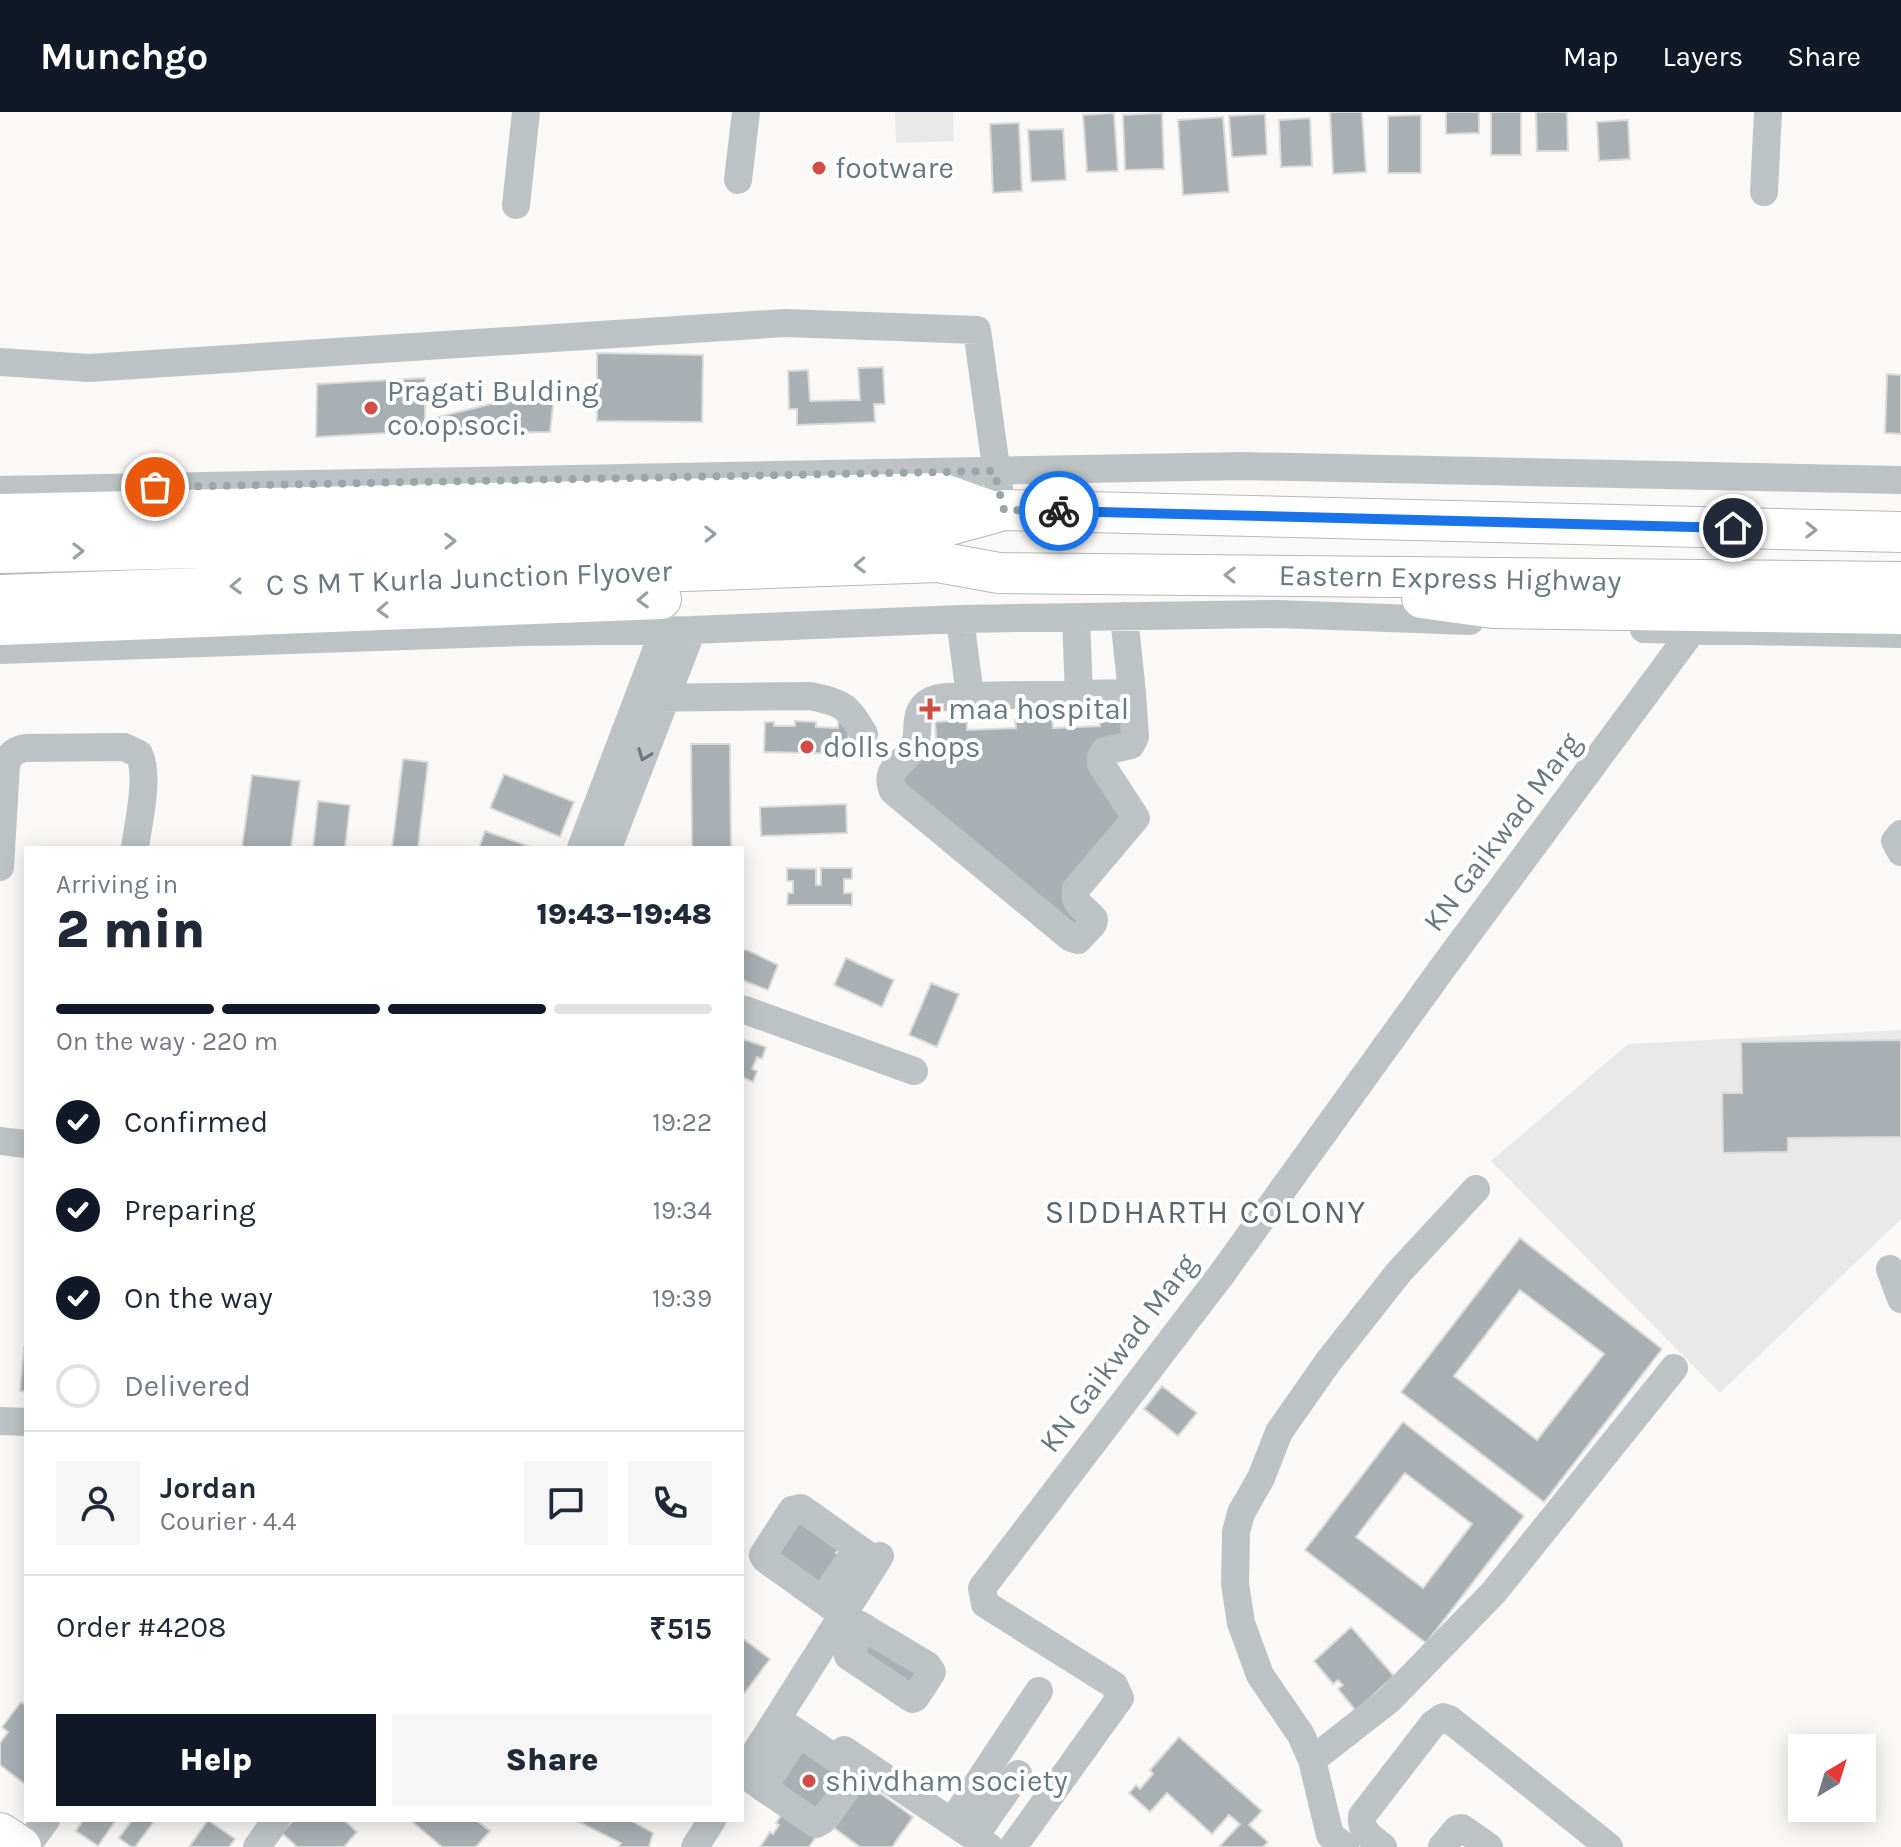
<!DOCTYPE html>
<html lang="en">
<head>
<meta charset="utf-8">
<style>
  :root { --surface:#fff; --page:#f6f6f7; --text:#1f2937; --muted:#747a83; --line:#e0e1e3; --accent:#111827 }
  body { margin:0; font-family:Karla,sans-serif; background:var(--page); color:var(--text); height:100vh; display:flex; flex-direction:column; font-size:30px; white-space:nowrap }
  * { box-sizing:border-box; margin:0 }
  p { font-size:26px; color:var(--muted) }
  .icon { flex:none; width:44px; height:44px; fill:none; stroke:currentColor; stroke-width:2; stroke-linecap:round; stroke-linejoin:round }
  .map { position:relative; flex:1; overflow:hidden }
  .details { position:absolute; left:24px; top:734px; width:720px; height:976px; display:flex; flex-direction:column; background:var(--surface); border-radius:0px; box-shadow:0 4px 20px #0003 }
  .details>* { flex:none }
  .needle { width:52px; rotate:38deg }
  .buttons { position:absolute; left:1788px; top:1622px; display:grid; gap:16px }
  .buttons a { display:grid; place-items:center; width:88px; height:88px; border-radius:0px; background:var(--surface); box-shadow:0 4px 20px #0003; font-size:40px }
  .pin { position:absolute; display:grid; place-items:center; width:68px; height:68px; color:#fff; margin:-34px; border:4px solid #fff; border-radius:50%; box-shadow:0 2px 8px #0007 }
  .courier { position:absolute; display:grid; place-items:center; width:80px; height:80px; margin:-40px; border:6px solid #1a73e8; border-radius:50%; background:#fff; color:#222; box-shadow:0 2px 10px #0007 }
  .headline em { font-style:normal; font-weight:800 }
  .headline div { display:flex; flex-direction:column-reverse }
  .headline { display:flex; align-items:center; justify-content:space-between; height:136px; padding:0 32px }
  h1 { font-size:52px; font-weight:800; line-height:60px }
  .bar { display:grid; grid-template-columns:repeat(4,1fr); gap:12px 8px; align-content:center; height:96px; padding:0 32px }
  .bar i { height:10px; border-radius:6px; background:var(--line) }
  .bar .on { background:var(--accent) }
  .bar p { grid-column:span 4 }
  .line { display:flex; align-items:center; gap:20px; padding:0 32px; border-top:2px solid var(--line) }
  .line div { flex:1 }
  .round { display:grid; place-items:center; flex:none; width:84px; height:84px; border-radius:0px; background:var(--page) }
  ol { padding:0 32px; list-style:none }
  li { display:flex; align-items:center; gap:24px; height:88px }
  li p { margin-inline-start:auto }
  li .icon { padding:8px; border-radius:50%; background:var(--accent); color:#fff; stroke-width:4 }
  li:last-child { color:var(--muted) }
  li i { width:44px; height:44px; border:4px solid var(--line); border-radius:50% }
  .cta { display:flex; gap:16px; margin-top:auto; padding:16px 32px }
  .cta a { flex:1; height:92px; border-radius:0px; background:var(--accent); color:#fff; font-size:32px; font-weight:800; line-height:92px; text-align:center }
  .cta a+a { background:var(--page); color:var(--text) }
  header { display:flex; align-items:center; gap:48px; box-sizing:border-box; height:112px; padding:0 40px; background:var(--accent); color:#fff }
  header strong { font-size:38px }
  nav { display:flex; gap:44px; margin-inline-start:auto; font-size:28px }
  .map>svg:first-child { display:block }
  .built { fill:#e8e9e8 }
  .building { fill:#a8b0b4; stroke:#dcdbda; stroke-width:2; fill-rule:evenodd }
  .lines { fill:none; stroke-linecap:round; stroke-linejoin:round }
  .highway-casing { stroke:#b4b8ba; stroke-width:42 }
  .minor { stroke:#bdc3c5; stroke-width:28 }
  .highway { stroke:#fff; stroke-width:40 }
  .oneway { stroke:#95a1a5 }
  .oneway2 { stroke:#68797f }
  .done { stroke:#9ba6a9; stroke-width:8; stroke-dasharray:0 14.4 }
  .route { stroke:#1a73e8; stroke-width:10 }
  .poi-dot { fill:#cf4d43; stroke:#fff; stroke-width:3 }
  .labels { text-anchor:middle; stroke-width:8; stroke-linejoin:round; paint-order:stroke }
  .poi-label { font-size:30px; fill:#68797f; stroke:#fff; text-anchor:start }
  .street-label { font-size:30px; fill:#68797f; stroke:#fff }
  .neighbourhood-label { font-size:32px; letter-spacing:2px; fill:#5a666b; stroke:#fff }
</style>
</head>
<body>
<header>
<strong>Munchgo</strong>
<nav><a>Map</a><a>Layers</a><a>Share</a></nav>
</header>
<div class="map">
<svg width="1901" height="1735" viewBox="0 0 1901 1735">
  <rect width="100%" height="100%" fill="#faf9f8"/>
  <path class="built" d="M895 0H953L954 29 896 31Z
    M1901 918V1107L1720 1281 1491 1049 1628 932Z"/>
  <path class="building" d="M1330 0H1362L1366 60 1333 62Z
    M1446 0H1479V21L1446 22Z
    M1491 0H1521V43H1491Z
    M1536 0H1567L1568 39H1537Z
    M1114 1 1118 59 1087 60 1083 3Z
    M1162 1 1164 57 1125 58 1123 3Z
    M1265 2 1267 43 1232 45 1229 4Z
    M1421 3V61H1388V4Z
    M1223 5 1229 80 1183 83 1178 8Z
    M1310 6 1312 54 1281 55 1279 8Z
    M1628 8 1630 47 1599 49 1597 10Z
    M1019 11 1022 79 993 81 990 12Z
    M1063 17 1066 68 1031 70 1028 18Z
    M597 241 703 243 702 310 597 309Z
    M883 255 885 292H874L875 310 797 313V297H789L788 259 808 258 810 289 860 288 858 256Z
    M1887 262 1901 263V322L1885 321Z
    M425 266V319L316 325 317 272Z
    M555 276 550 320 438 322V305Z
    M1129 603 1131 624 1095 654 1130 706 1064 785 1091 808 1078 823 897 674 936 626 935 610 967 608V618L1016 616 1015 608 1052 606 1053 616 1100 614 1099 604Z
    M795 609 816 610V615L838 616V610H849L848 642 764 640 765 610H774V614H795Z
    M691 632H730L731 736H692Z
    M403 647 428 650 418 736H392Z
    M504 662 574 690 560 725 490 696Z
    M252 663 300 669 291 736 242 735Z
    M318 689 350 693 345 736H313Z
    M846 692 847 721 761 724 760 695Z
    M485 719 534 736H479Z
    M787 756 816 757V773H821V756H852V767H844V781H852V793H787L788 781H793V769H787Z
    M742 838H747L778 853 768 878 742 868Z
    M846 846 894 868 882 895 834 873Z
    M931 871 959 882 937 935 909 923Z
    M742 927 766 935 762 947 757 945 752 957 757 959 753 970 742 965Z
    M1901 928V1025L1788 1026V1040L1723 1041 1722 981H1742L1741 930Z
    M1520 1126 1662 1237 1544 1390 1401 1280ZM1520 1178 1604 1242 1537 1328 1454 1264Z
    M24 1235H26V1280L20 1279Z
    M1162 1274 1197 1301 1178 1324 1144 1297Z
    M1403 1310 1524 1404 1426 1531 1305 1438ZM1405 1361 1472 1412 1423 1476 1356 1425Z
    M803 1403 843 1431 836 1441 844 1447 821 1479 767 1446Z
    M1351 1515 1394 1564 1356 1599 1338 1577 1343 1573 1338 1568 1333 1572 1314 1549Z
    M867 1518 929 1557 913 1583 851 1544Z
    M742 1526 770 1547 743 1583 742 1582Z
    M21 1590 26 1593V1673L0 1653V1631L8 1620 2 1615Z
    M1179 1625 1262 1699 1249 1713 1268 1730 1263 1735H1219L1240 1712 1229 1703 1212 1722 1167 1681 1150 1700 1129 1681 1136 1673 1140 1677 1153 1662 1150 1658Z
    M800 1631 849 1665 817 1708 769 1674Z
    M866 1671 913 1705 892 1735H860L834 1716Z
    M786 1696 819 1720 809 1735H760L770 1720 773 1722 779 1713 776 1711Z
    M83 1708H116L98 1734 76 1719Z
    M132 1708H155L135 1735H131L119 1726Z
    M208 1708 235 1727 229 1735H189Z
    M293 1708H344L357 1720 344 1735H297L282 1721Z
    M410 1708H476L490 1719 476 1735H442Z
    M575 1708H630L653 1721 649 1735H618L621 1731Z"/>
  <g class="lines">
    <defs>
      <path id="highway" d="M0 402 941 381 994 400
        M0 441 935 417 1004 398 1901 420
        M0 483 938 450 999 461 1901 470
        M1422 486 1493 496 1901 502
        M0 513 661 487
        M0 1721 21 1735"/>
    </defs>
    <use href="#highway" class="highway-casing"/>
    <path class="minor" d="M738 68 746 0
      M1764 80 1768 0
      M516 93 526 0
      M0 250 89 256 785 211 977 218 999 377
      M0 378 1242 354 1901 368
      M1124 504 1132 581
      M1076 506 1079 582
      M960 507 970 584C957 585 937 583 927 591 913 602 920 618 915 632 908 652 882 653 893 679L1071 826 1078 828 1093 812 1094 807C1085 796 1073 793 1076 777L1136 706 1101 652V645L1105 639 1131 633 1135 625 1132 581 970 584
      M1644 517 1901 522
      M0 538 522 520 692 518 960 507 1278 502 1470 509
      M638 586 810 584C843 591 847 593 864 622
      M1901 722 1895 729 1901 740
      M581 736 664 518
      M608 736 692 518
      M0 755 6 654C9 642 14 638 26 636L124 635 139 642C150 664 138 711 135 736
      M742 897 914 959
      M0 1029 26 1032
      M1890 1157 1901 1187
      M0 1309 26 1310
      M822 1488 858 1436
      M864 1515 848 1544 912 1587 915 1586 932 1560 927 1553 843 1503 765 1447 763 1443 792 1398 801 1396 876 1449
      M844 1638 989 1735
      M1312 1648 1389 1588 1494 1480 1674 1256
      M742 1661 816 1712 823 1708 854 1667V1661L850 1656 777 1607
      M742 1662 880 1444
      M763 1676 798 1622
      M952 1710 1039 1579
      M974 1725 1018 1662
      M26 1735 46 1708
      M257 1735 276 1708
      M695 1735 712 1708
      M1013 1735 1120 1586 1114 1573 985 1492 982 1476 1221 1163 1444 854 1692 519
      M1345 1735 1330 1723 1312 1648 1301 1623 1260 1563 1241 1511 1235 1472 1236 1420 1241 1401 1261 1366 1279 1320 1328 1250 1399 1160 1476 1077
      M1383 1735C1373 1727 1360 1720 1362 1704L1433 1612 1443 1605 1449 1607 1609 1735
      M1442 1735 1457 1717 1462 1716 1489 1735"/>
    <use href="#highway" class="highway"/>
  </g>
  <defs><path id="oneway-chevron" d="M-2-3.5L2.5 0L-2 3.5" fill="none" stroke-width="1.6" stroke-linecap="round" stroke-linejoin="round" transform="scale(2)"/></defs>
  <g class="oneway">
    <use href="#oneway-chevron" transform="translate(1811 418) rotate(1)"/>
    <use href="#oneway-chevron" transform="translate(710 422) rotate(-1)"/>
    <use href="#oneway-chevron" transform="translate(450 429) rotate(-1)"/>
    <use href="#oneway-chevron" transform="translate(78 439) rotate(-1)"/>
    <use href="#oneway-chevron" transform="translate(860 453) rotate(178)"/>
    <use href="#oneway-chevron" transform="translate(1230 463) rotate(-179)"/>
    <use href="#oneway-chevron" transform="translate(236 474) rotate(178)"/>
    <use href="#oneway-chevron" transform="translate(643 488) rotate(178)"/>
    <use href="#oneway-chevron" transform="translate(383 498) rotate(178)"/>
  </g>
  <use class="oneway2" href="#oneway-chevron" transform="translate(644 643) rotate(111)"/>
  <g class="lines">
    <path class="done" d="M155 375 994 359 1004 398 1059 399"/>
    <path class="route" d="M1059 399 1733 416"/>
  </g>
  <g class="poi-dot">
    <circle cx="819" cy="56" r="8"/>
    <circle cx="371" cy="296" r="8"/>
    <path d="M926 585h8v8h8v8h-8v8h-8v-8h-8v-8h8z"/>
    <circle cx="807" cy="635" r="8"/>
    <circle cx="809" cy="1669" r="8"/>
  </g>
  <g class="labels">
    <g class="poi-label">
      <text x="835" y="66">footware</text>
      <text x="387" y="289">Pragati Bulding<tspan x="387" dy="34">co.op.soci.</tspan></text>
      <text x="948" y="607">maa hospital</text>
      <text x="823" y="645">dolls shops</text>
      <text x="825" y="1679">shivdham society</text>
    </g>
    <g class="street-label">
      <text transform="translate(469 466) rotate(-2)" y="10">C S M T Kurla Junction Flyover</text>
      <text transform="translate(1450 466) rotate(1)" y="10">Eastern Express Highway</text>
      <text transform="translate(1502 720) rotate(-53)" y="10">KN Gaikwad Marg</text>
      <text transform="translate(1118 1241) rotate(-53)" y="10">KN Gaikwad Marg</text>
    </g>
    <g class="neighbourhood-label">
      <text x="1206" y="1111">SIDDHARTH COLONY</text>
    </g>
  </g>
</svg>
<div class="buttons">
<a><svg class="needle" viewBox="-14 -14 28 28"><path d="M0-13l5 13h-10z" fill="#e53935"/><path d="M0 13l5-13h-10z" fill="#747a83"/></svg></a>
</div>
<div class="pin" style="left:155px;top:375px;background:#ea580c"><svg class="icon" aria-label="bag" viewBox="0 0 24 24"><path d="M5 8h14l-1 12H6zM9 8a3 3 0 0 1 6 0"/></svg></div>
<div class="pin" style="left:1733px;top:416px;background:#1f2937"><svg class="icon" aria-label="home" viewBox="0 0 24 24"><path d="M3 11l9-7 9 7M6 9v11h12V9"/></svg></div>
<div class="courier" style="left:1059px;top:399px"><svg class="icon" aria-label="bike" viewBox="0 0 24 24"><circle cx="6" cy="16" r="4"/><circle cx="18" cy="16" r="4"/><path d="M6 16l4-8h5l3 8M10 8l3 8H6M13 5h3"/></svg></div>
<section class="details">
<div class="headline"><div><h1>2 min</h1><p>Arriving in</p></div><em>19:43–19:48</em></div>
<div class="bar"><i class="on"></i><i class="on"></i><i class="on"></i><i></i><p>On the way · 220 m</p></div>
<ol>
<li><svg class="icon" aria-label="check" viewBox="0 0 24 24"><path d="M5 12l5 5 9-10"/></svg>Confirmed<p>19:22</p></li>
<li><svg class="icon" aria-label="check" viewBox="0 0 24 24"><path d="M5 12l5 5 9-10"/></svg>Preparing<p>19:34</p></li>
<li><svg class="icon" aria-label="check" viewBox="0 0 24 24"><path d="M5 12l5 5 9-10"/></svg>On the way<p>19:39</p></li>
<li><i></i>Delivered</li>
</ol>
<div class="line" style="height:144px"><a class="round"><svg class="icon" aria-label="person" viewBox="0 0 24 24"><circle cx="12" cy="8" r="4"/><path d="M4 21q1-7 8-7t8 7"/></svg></a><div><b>Jordan</b><p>Courier · 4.4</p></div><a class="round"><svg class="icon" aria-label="chat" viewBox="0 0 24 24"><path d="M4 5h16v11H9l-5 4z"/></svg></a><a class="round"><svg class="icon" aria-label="phone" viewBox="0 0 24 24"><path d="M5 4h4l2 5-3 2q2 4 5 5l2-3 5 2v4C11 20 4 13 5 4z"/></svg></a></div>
<div class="line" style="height:104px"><div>Order #4208</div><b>₹515</b></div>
<div class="cta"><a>Help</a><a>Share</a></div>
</section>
</div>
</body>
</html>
